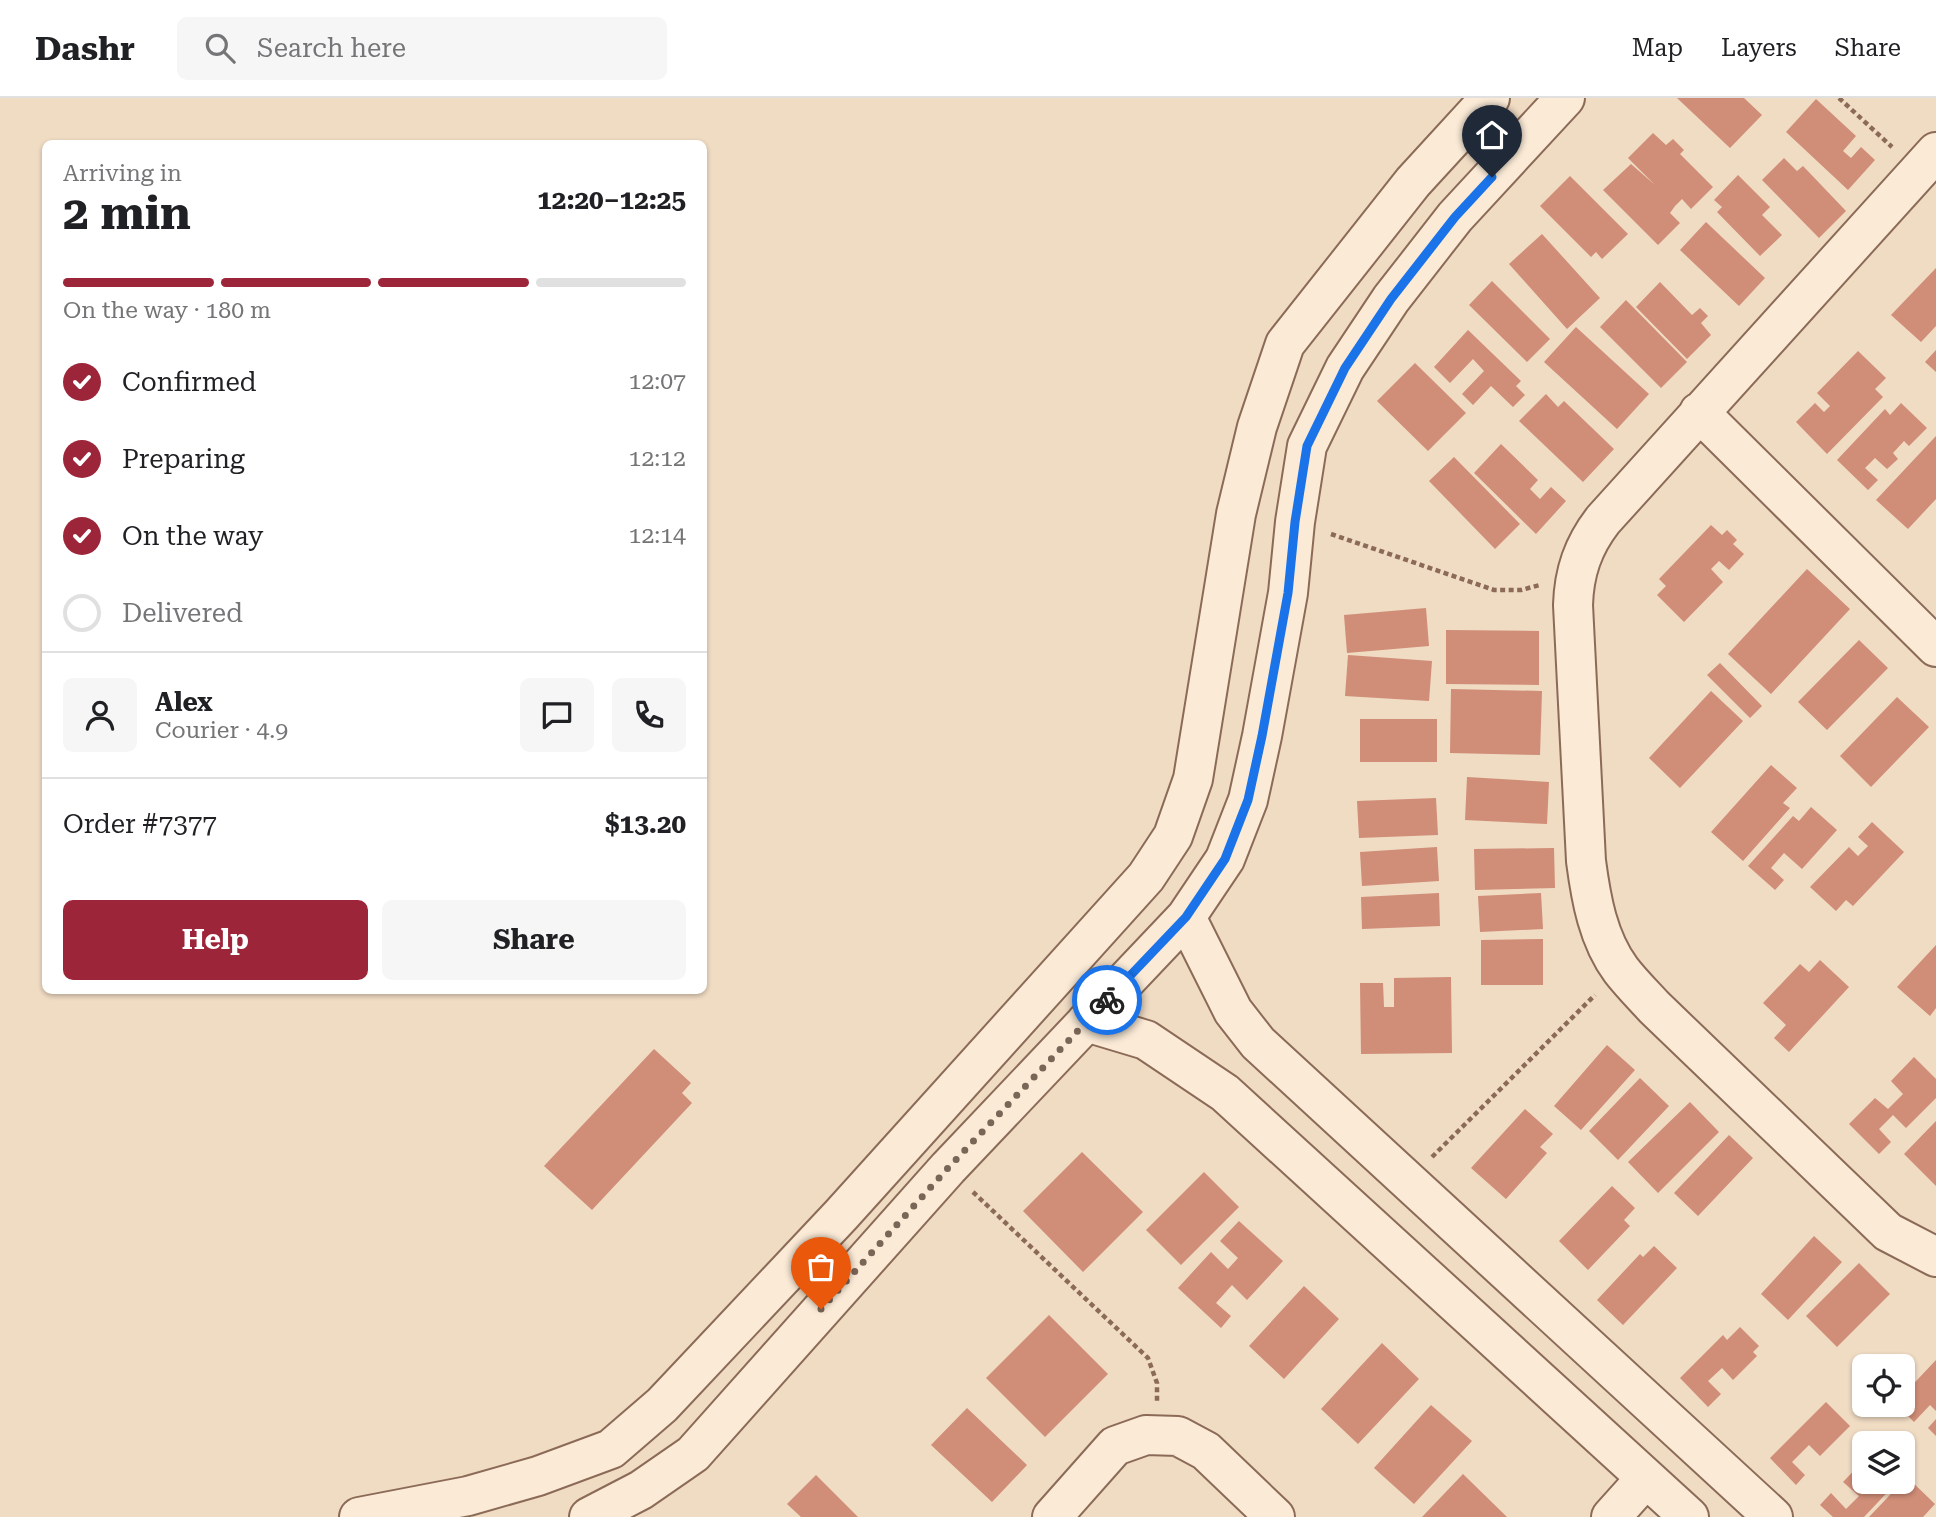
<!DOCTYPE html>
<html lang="en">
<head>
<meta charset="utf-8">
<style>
  :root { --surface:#fff; --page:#f6f6f6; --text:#202124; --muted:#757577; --line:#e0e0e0; --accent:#9d253a }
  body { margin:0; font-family:"Roboto Serif",serif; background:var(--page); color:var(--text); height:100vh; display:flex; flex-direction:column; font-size:26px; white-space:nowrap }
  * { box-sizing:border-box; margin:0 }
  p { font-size:23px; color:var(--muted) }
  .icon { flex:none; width:38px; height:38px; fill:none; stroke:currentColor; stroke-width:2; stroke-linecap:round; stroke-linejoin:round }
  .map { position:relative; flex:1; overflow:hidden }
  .details { position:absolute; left:42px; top:42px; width:665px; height:854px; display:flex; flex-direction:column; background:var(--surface); border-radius:10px; box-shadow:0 2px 5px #0004 }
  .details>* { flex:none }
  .fabs { position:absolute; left:1852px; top:1256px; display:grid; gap:14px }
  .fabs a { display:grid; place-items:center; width:63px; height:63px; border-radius:10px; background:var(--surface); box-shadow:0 2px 5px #0004; font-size:35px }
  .pin { position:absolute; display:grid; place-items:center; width:60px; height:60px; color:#fff; margin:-72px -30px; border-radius:50% 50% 50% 0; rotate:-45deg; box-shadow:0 0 7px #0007 }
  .pin .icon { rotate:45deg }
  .courier { position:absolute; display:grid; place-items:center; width:70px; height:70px; margin:-35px; border:5px solid #1a73e8; border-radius:50%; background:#fff; color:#222; box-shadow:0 2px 9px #0007 }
  .head em { font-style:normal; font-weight:700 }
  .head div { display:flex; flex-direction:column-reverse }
  .head { display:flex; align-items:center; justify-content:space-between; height:119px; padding:0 21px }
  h1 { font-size:46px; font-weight:700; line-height:52px }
  .bar { display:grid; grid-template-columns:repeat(4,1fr); gap:10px 7px; align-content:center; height:84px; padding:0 21px }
  .bar i { height:9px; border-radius:5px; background:var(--line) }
  .bar .active { background:var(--accent) }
  .bar p { grid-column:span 4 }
  .line { display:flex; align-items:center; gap:18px; padding:0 21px; border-top:2px solid var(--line) }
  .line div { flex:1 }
  .round { display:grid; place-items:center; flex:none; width:74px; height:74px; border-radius:10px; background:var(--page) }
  ol { padding:0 21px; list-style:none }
  li { display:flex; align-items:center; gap:21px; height:77px }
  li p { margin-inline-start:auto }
  li .icon { padding:7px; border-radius:50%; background:var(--accent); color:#fff; stroke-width:4 }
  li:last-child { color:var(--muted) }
  li i { width:38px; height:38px; border:4px solid var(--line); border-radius:50% }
  .action { display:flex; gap:14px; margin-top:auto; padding:14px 21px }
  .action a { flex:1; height:80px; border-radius:10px; background:var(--accent); color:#fff; font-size:28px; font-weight:700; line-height:80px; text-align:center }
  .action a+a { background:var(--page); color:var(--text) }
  header { display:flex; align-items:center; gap:42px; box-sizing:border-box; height:98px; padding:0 35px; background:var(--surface); border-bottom:2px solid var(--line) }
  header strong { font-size:33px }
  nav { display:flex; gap:38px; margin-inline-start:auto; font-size:24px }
  .search { width:490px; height:63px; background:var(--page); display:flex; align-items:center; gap:18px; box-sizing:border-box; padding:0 24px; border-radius:10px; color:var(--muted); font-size:26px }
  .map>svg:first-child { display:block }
  .building { fill:#d08d77 }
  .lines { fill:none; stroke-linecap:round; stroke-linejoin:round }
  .street-casing { stroke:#8b6b58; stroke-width:42 }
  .path { stroke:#8b6b58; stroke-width:4.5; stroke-dasharray:5 3.5; stroke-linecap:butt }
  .street { stroke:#faead6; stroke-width:38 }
  .done { stroke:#7a6657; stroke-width:7; stroke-dasharray:0 12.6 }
  .route { stroke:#1a73e8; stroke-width:9 }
</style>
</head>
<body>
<header>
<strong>Dashr</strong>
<div class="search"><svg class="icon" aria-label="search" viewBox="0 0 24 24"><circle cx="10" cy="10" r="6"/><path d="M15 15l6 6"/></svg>Search here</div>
<nav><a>Map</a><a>Layers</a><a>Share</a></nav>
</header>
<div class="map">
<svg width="1936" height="1419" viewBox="0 0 1936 1419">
  <rect width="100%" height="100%" fill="#f0dbc3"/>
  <path class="building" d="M1677 0H1744L1762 17 1730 50Z
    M1816 1 1856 38 1843 53 1851 60 1861 49 1875 62 1848 92 1786 34Z
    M1653 35 1666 47 1673 41 1684 52 1680 56 1713 89 1691 111 1682 101 1675 108 1670 115 1680 125 1658 147 1603 92 1631 66 1655 87 1628 60Z
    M1784 60 1797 73 1803 68 1846 113 1819 140 1762 82Z
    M1738 77 1770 109 1762 117 1782 137 1760 158 1717 114 1722 109 1714 102Z
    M1570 78 1628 136 1602 161 1596 154 1591 159 1540 108Z
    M1706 124 1765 180 1739 208 1680 152Z
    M1542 136 1600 200 1567 231 1509 166Z
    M1936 170V228L1921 244 1891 217Z
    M1492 183 1550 241 1527 264 1469 207Z
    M1660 184 1692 217 1700 210 1708 218 1701 225 1711 237 1687 261 1636 209Z
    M1626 202 1687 264 1661 290 1600 229Z
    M1576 229 1649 296 1617 331 1544 264Z
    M1468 232 1521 283 1516 288 1525 297 1513 309 1491 288 1473 307 1462 296 1484 273 1473 261 1450 285 1434 269Z
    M1936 252V274L1925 264Z
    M1858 253 1886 280 1875 291 1883 299 1827 356 1796 324 1815 305 1824 314 1830 308 1817 295Z
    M1415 265 1466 315 1428 353 1377 303Z
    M1546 296 1558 309 1564 303 1614 351 1583 384 1519 323Z
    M1901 305 1927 330 1909 348 1904 343 1893 355 1898 361 1887 371 1875 360 1865 370 1878 382 1868 392 1837 362 1885 311 1890 317Z
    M1936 338V401L1908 431 1876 402Z
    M1501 346 1538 382 1530 391 1540 401 1551 389 1566 403 1536 436 1474 375Z
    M1454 359 1520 426 1495 451 1429 383Z
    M1711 427 1722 437 1727 432 1737 442 1733 446 1744 456 1729 472 1719 463 1711 471 1723 484 1684 524 1657 497 1666 488 1659 481Z
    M1807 471 1850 511 1771 596 1728 556Z
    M1426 510 1429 548 1347 555 1344 517Z
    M1446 532 1539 533V587L1446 586Z
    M1859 542 1888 570 1827 632 1798 604Z
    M1348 557 1432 563 1429 603 1345 598Z
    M1720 565 1762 608 1750 620 1707 577Z
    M1451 591 1542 593 1540 657 1450 655Z
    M1711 593 1743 623 1680 690 1649 660Z
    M1897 599 1929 629 1871 689 1840 658Z
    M1360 621H1437V664H1360Z
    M1771 667 1797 690 1783 705 1790 710 1743 763 1711 734Z
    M1467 679 1549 684 1547 726 1465 722Z
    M1436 700 1438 737 1359 740 1357 703Z
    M1811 709 1837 732 1802 771 1784 755 1771 770 1784 782 1775 792 1748 768 1793 718 1799 723Z
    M1872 724 1904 754 1853 808 1846 802 1836 813 1810 789 1849 749 1858 758 1868 748 1858 739Z
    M1437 749 1439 783 1362 788 1360 754Z
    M1554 750 1555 790 1475 792 1474 751Z
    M1439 795 1440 828 1362 831 1361 799Z
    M1541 795 1543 831 1480 834 1478 798Z
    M1543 841V887H1481V842Z
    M1936 847V910L1930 918 1897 889Z
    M1820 862 1849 889 1789 954 1774 940 1786 927 1763 905 1800 866 1809 874Z
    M1451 879 1452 955 1361 956 1360 885H1383L1384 909H1394V880Z
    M1607 947 1635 972 1581 1032 1554 1008Z
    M654 951 691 985 682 995 692 1005 592 1112 544 1068Z
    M1914 959 1936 981V1000L1906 1030 1893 1017 1879 1031 1891 1044 1879 1056 1849 1026 1875 1000 1888 1011 1903 996 1891 983Z
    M1640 980 1669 1008 1618 1062 1589 1033Z
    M1690 1004 1719 1034 1658 1095 1628 1064Z
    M1525 1011 1553 1036 1540 1049 1547 1055 1506 1101 1471 1070Z
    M1936 1023V1088L1904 1056Z
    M1729 1037 1753 1060 1698 1118 1674 1095Z
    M1082 1054 1143 1114 1083 1174 1023 1113Z
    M1204 1074 1239 1109 1181 1167 1146 1132Z
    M1612 1088 1635 1110 1624 1122 1630 1128 1588 1172 1559 1143Z
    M1239 1123 1283 1163 1247 1202 1232 1187 1216 1205 1231 1218 1221 1230 1178 1190 1211 1154 1228 1171 1238 1160 1220 1143Z
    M1814 1138 1842 1164 1788 1222 1761 1196Z
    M1654 1148 1677 1170 1623 1227 1597 1202 1640 1156 1643 1159Z
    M1859 1165 1890 1196 1837 1249 1806 1218Z
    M1304 1188 1339 1221 1284 1281 1249 1248Z
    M1049 1217 1108 1276 1045 1339 986 1280Z
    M1740 1229 1759 1248 1753 1254 1757 1258 1733 1282 1722 1270 1708 1283 1721 1296 1708 1309 1680 1280 1723 1237 1727 1242Z
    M1382 1245 1419 1281 1358 1346 1321 1311Z
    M1936 1262V1313L1930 1307 1914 1324 1897 1307H1902V1298Z
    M1826 1304 1850 1328 1820 1358 1809 1347 1792 1364 1805 1377 1796 1387 1770 1360Z
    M1431 1307 1472 1343 1414 1406 1374 1370Z
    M967 1310 1027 1367 992 1404 931 1347Z
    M1936 1321V1338L1928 1330Z
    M1864 1362V1384H1897L1864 1419H1833L1820 1407 1831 1395 1846 1411 1859 1398 1843 1384Z
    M1463 1376 1507 1419H1422Z
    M816 1377 858 1419H801L787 1406Z
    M1907 1379 1935 1406 1923 1419H1869Z"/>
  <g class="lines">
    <defs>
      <path id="street" d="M1936 54 1603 422C1583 448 1574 474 1573 507L1586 763C1591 801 1598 841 1621 872 1631 885 1643 897 1654 909L1888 1134 1936 1159
        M1699 314 1936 549
        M1186 819 1233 913 1258 945 1773 1419
        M1086 924 1146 942 1225 995 1689 1419
        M359 1419 468 1398 538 1378 611 1351 662 1307 841 1117 1146 779 1173 738 1193 681 1236 416 1257 329 1285 246 1413 84 1490 0
        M589 1419 641 1392 693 1356 948 1070 1186 819 1225 761 1248 702 1262 638 1288 495 1295 424 1307 348 1345 270 1391 201 1455 119 1565 0
        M1052 1419 1115 1348 1146 1337 1178 1338 1206 1353 1275 1419
        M1611 1419 1646 1380"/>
    </defs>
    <use href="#street" class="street-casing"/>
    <path class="path" d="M1839 0 1892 49
      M1331 436 1494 492H1521L1540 487
      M1432 1059 1595 897
      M973 1094 1148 1260 1157 1285V1303"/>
    <use href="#street" class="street"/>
  </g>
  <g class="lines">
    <path class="done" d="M821 1211 948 1070 1107 902"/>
    <path class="route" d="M1107 902 1186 819 1225 761 1248 702 1262 638 1288 495 1295 424 1307 348 1345 270 1391 201 1455 119 1492 79"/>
  </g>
</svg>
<div class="fabs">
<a><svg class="icon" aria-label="locate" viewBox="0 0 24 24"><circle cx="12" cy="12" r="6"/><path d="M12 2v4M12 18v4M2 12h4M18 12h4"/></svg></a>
<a><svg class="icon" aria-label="layers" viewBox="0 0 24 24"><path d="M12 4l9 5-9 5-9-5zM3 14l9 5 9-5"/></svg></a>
</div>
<div class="pin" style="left:821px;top:1211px;background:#ea580c"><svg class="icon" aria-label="bag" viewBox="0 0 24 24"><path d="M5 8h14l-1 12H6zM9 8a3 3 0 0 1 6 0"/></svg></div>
<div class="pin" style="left:1492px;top:79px;background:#1f2937"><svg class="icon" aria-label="home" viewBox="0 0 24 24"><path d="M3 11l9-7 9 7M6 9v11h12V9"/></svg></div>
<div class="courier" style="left:1107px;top:902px"><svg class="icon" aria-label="bike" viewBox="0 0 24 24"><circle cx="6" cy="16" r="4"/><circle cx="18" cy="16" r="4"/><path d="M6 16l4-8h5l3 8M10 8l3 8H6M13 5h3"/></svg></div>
<section class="details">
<div class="head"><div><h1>2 min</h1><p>Arriving in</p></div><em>12:20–12:25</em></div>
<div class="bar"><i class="active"></i><i class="active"></i><i class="active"></i><i></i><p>On the way · 180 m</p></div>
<ol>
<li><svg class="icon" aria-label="check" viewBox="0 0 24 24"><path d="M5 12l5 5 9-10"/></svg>Confirmed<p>12:07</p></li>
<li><svg class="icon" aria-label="check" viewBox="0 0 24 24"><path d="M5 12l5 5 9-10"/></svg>Preparing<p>12:12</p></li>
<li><svg class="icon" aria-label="check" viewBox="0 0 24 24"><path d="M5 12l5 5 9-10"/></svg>On the way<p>12:14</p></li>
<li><i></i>Delivered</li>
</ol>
<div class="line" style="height:126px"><a class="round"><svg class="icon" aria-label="person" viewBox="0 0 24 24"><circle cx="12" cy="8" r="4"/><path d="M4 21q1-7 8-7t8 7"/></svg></a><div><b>Alex</b><p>Courier · 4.9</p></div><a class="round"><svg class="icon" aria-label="chat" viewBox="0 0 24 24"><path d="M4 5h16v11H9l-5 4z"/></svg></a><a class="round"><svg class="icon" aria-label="phone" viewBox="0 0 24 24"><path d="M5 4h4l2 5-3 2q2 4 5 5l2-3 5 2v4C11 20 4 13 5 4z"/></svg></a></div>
<div class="line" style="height:91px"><div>Order #7377</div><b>$13.20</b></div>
<div class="action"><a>Help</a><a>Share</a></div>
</section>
</div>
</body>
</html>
